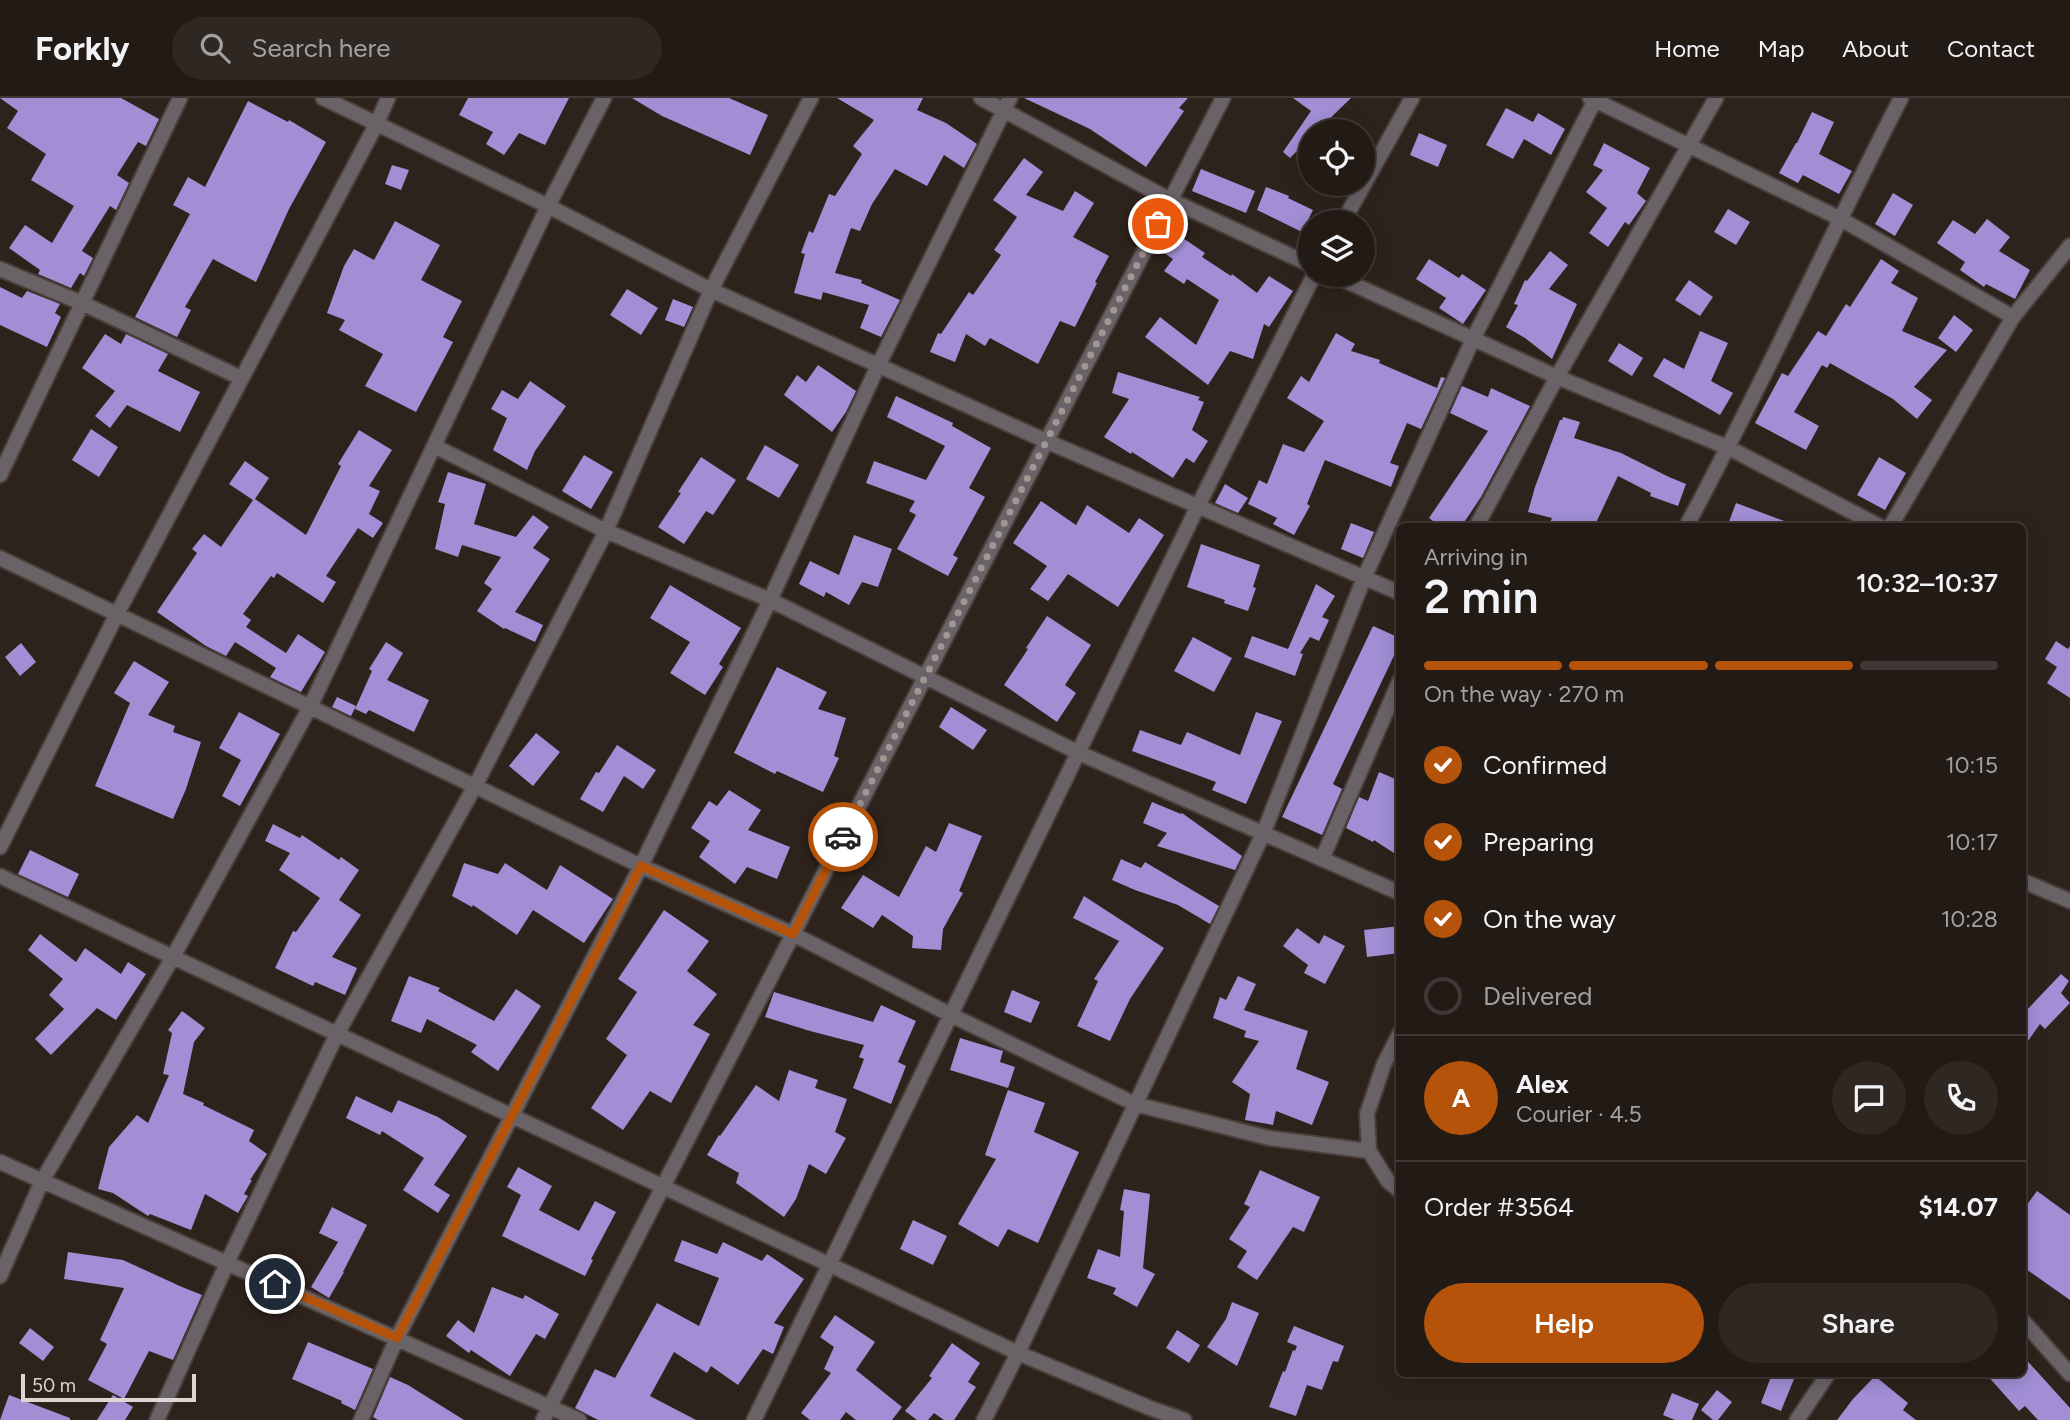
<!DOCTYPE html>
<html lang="en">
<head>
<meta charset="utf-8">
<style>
  :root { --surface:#221a15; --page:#2e2722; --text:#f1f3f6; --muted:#a2a1a0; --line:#3f3834; --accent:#b45309 }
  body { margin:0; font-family:Figtree,sans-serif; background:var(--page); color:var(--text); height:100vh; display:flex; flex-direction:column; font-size:26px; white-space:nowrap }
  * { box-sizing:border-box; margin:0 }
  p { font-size:23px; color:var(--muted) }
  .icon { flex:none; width:38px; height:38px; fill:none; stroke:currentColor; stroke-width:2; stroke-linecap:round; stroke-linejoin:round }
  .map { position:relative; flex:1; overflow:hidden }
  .drawer { position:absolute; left:1396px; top:425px; width:630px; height:854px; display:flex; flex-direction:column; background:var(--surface); border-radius:10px; box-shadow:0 4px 18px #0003,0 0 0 2px var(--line) }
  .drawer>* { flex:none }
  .controls { position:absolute; left:1298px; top:21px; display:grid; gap:14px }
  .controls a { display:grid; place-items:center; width:77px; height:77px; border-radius:50%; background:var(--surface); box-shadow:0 4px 18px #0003,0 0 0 2px var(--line); font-size:35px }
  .scale { position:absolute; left:21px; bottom:18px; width:175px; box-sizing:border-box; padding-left:7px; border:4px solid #ded6d2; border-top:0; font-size:19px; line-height:24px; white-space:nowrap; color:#ded6d2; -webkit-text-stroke:5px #2e221c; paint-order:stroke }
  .pin { position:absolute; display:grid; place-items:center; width:60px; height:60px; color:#fff; margin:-30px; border:4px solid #fff; border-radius:50%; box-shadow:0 2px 7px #0007 }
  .courier { position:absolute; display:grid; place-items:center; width:70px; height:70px; margin:-35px; border:5px solid #b45309; border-radius:50%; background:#fff; color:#222; box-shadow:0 2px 9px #0007 }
  .summary em { font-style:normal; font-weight:600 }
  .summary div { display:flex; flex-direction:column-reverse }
  .summary { display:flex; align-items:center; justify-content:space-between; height:119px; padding:0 28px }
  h1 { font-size:46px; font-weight:600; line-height:52px }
  .bar { display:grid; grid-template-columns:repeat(4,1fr); gap:10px 7px; align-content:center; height:84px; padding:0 28px }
  .bar i { height:9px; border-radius:5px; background:var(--line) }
  .bar .active { background:var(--accent) }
  .bar p { grid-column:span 4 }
  .line { display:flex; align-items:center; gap:18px; padding:0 28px; border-top:2px solid var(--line) }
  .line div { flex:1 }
  .round { display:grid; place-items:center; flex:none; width:74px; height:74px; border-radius:37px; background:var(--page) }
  ol { padding:0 28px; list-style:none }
  li { display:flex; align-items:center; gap:21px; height:77px }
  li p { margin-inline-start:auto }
  li .icon { padding:7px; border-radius:50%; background:var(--accent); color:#fff; stroke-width:4 }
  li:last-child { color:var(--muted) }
  li i { width:38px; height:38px; border:4px solid var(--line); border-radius:50% }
  .action { display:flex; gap:14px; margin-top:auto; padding:14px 28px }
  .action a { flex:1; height:80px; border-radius:42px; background:var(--accent); color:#fff; font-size:28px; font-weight:600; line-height:80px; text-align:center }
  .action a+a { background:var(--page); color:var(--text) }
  header { display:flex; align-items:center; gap:42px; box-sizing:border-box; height:98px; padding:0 35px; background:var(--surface); border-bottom:2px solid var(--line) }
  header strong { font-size:33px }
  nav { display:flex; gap:38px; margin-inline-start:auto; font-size:24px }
  .search { width:490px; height:63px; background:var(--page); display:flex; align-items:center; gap:18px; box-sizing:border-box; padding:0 24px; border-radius:38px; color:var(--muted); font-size:26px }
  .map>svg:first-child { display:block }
  .building { fill:#a18ed5 }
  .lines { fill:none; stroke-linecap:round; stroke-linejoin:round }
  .street-casing { stroke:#4a3f39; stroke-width:18 }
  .street { stroke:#696367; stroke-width:14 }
  .done { stroke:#a09792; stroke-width:7; stroke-dasharray:0 12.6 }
  .route { stroke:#b45309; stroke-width:9 }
</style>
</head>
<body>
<header>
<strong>Forkly</strong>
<div class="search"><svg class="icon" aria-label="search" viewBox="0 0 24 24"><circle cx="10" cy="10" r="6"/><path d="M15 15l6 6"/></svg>Search here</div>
<nav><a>Home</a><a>Map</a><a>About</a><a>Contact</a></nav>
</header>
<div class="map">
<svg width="2070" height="1322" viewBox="0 0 2070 1322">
  <rect width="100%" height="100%" fill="#2e221c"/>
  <path class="building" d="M0 0H121L159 21 146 48 138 44 117 77 129 85 116 112 110 108 82 153 93 160 84 178 80 175 71 190 38 176 40 172 9 150 25 127 52 145 74 108 31 82 46 56 7 30 18 13Z
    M468 0H569L545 47 519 35 504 57 486 46 493 34 459 17Z
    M632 0H729L768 17 750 57 662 18Z
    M837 0H923L917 12 946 25 977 46 964 70 944 57 927 88 895 71 872 106 860 133 851 130 835 175 862 182 861 185 900 202 881 239 860 230 869 207 823 194 821 202 794 195 805 156 801 155 809 133 813 135 829 96 835 98 862 56 853 48 874 22Z
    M1024 0H1188L1179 10 1184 13 1146 69 1090 31Z
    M1293 0H1351L1317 33H1311V65L1296 54 1290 60 1283 54 1311 13Z
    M248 3 288 24 289 22 326 44 289 111 256 184 213 161 185 209 191 212 177 239 135 219 190 116 173 107 188 79 205 89Z
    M1506 10 1533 24 1538 15 1565 31 1551 57 1524 41 1513 61 1486 47Z
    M1812 14 1834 24 1819 56 1852 73 1839 96 1803 77 1798 85 1779 75 1796 45H1797Z
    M1419 35 1447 47 1438 69 1410 57Z
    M1604 45 1650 70 1637 95 1646 103 1629 127 1625 124 1608 149 1589 135 1607 110 1586 94 1603 72 1593 67Z
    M1024 60 1043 74 1026 97 1063 113 1075 93 1094 105 1073 139 1109 158 1095 184 1097 185 1075 229 1060 223 1038 266 990 240 985 248 966 236 955 264 930 254 938 235 941 236 969 194 973 197 1001 157 994 152 1017 119 993 102Z
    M392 67 409 72 401 92 385 86Z
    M1201 71 1255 93 1246 115 1192 93Z
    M1266 89 1289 98 1288 100 1313 112 1302 134 1257 112Z
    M1893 95 1913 107 1895 138 1875 126Z
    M1728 111 1750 124 1736 147 1714 134Z
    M1987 121 2010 139 1999 153 2030 172 2015 201 1986 186 1984 189 1960 172 1965 164 1937 145 1953 122 1975 136Z
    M395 123 440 147 421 182 462 203 443 239 453 244 416 314 365 288 383 256 339 232 345 222 327 215 344 168 354 151 374 162Z
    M1174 134 1205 155 1202 159 1231 178 1232 176 1257 195 1269 178 1293 193 1269 229 1264 226 1253 261 1230 253 1208 287 1145 239 1160 219 1196 247 1219 202 1187 181 1184 186 1164 173 1173 161 1161 153Z
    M1550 153 1568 167 1549 191 1577 206 1552 261 1525 240 1506 229 1518 207 1514 206 1525 182 1527 183Z
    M1429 161 1459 180 1462 176 1486 192 1463 226 1439 210 1446 200 1416 181Z
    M1881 161 1899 173 1891 185 1918 200 1902 233 1947 252 1914 289 1932 302 1917 321 1893 301 1830 265 1827 270 1822 267 1794 314 1819 328 1806 352 1755 325 1782 275 1788 278 1818 233 1826 238 1846 206 1850 209Z
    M1689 182 1713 199 1700 218 1675 202Z
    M0 189 22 200 27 193 60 206 55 215 61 219 47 249 0 227Z
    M627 191 658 210 641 237 610 217Z
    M673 201 693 209 684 229 665 222Z
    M1954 217 1973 232 1956 254 1938 240Z
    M1700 233 1728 245 1711 283 1733 295 1720 317 1653 278 1664 260 1684 271Z
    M1336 235 1355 246 1351 253 1380 262 1379 265 1437 290 1441 279 1445 280 1421 331 1407 325 1390 365 1399 368 1391 389 1325 362 1307 406 1310 408 1294 437 1273 426 1277 420 1248 406 1259 382 1267 386 1283 346 1304 354 1324 323 1287 300 1301 278 1309 284Z
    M105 236 121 246 126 236 168 256 158 273 200 294 180 334 127 307 110 330 95 318 115 293 82 270Z
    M1619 245 1643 260 1632 278 1608 263Z
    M818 267 856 293 846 314 832 334 784 297 797 277 806 284Z
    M1118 274 1200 299 1198 302 1204 304 1192 332 1208 343 1194 365 1186 360 1173 380 1132 354 1131 356 1104 339 1129 301 1112 295Z
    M530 283 566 308 535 353 527 372 493 352 507 320 491 311 502 292 518 301Z
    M1462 288 1488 299 1491 290 1530 308 1481 399 1461 429H1441L1429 420 1488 333 1450 315Z
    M896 298 953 325 952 328 991 350 969 390 985 399 953 457 958 460 948 478 897 451 916 417 909 413 915 403 866 385 874 363 926 382 945 348 887 319Z
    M1563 319 1580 324 1574 340 1621 355 1669 379 1686 386 1678 408 1650 398 1651 395 1618 378 1594 429H1548L1552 420 1528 414 1535 389 1560 322H1562Z
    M91 331 118 349 99 379 72 362Z
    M359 332 392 352 369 388 380 393 369 416 383 425 373 440 358 430 326 478 336 484 323 505 277 475 274 480 271 478 243 516 251 522 246 529 286 555 298 536 325 554 301 594 270 579 276 570 235 544 226 558 206 548 157 514 197 455 192 451 204 436 221 449 253 402 229 386 245 363 269 380 255 401 306 437 341 368 338 366Z
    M765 347 799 367 779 400 746 381Z
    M584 357 613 374 591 411 562 393Z
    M701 359 736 382 713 417 706 413 684 446 658 429 681 395 678 394Z
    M1879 359 1906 375 1885 412 1857 397Z
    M448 374 486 386 474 426 516 439 533 417 549 429 533 450 550 461 515 514 543 527 535 544 505 530 504 531 477 513 492 491 484 485 501 459 462 447 458 459 435 451 445 406 438 404Z
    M1225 386 1248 400 1238 415 1215 405Z
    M1041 403 1076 427 1087 407 1129 435 1139 420 1164 437 1118 509 1068 476 1048 503 1030 491 1047 468 1013 445Z
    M1736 405 1795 427 1794 429H1727Z
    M1351 425 1374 434 1363 460 1341 451Z
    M854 437 892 451 878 489 862 484 849 507 826 494 824 499 799 486 810 463 839 477Z
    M1201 446 1260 467 1253 489 1256 490 1248 513 1224 505 1225 502 1187 489Z
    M1316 486 1335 498 1322 519 1329 522 1319 543 1310 539 1300 555 1303 556 1295 578 1244 559 1252 538 1288 551Z
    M670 487 741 530 719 566 723 569 705 597 670 575 690 544 650 520Z
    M1047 518 1091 547 1065 587 1076 595 1057 624 1004 587 1028 551 1026 550Z
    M1373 528 1400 540V545L1333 686 1342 691 1322 737 1282 719Z
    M1193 539 1232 560 1214 594 1174 573Z
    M2056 543 2068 551 2070 548V600L2047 585 2057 569 2045 561Z
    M386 544 403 555 387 582 429 602 414 634 369 612 366 616 355 611 372 573 369 571Z
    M21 545 36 564 20 578 5 559Z
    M134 563 169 584 148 617 175 628 173 634 201 644 186 691 173 721 95 688 130 605 114 595Z
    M777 569 827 594 818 611 846 620 834 658 839 660 823 694 777 673 775 676 734 655Z
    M337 599 356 608 351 618 332 609Z
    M951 609 987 632 973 652 939 629Z
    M239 614 280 636 240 708 222 698 241 662 219 650Z
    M1256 614 1282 623 1246 706 1212 692 1216 684 1132 653 1140 632 1181 647 1187 634 1240 657Z
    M536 635 560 654 533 688 509 668Z
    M617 647 656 672 643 691 624 678 603 714 580 701 596 674 599 675Z
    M1379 674 1400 683V759L1374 742 1373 744 1346 730 1359 699 1368 703Z
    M729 692 761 712 748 732 790 749 777 781 747 769 735 786 699 759 710 743 691 730 709 703 717 708Z
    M1152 704 1181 716 1182 715 1242 758 1235 772 1157 748 1167 735 1143 725Z
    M949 725 982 738 959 793 963 795 943 831 941 852 912 850 913 838 882 817 873 830 841 810 863 777 899 799 926 748 936 754Z
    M273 726 300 740 302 737 339 762 341 759 359 772 339 802 361 817 332 859 357 870 345 897 315 884 313 888 275 870 293 833 296 834 320 800 279 772 290 755 265 743Z
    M30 752 79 776 68 799 18 776Z
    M1121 761 1141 770 1145 764 1219 808 1210 826 1178 807 1135 792 1112 782Z
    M464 765 498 776 505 765 547 792 560 767 613 801 584 845 533 812 517 837 473 807 472 809 452 798Z
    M1084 798 1164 850 1130 901 1110 943 1077 928 1098 883 1094 881 1119 843 1073 820Z
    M664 812 709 843 687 873 717 896 693 927 710 936 671 1005 650 993 623 1032 591 1010 627 957 606 941 637 894 618 881Z
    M1400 828V855L1367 859 1364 832Z
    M1297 830 1319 846 1324 837 1345 848 1325 886 1304 875 1308 867 1283 848Z
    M40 836 76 864 85 850 121 876 128 864 146 876 116 922 97 910 51 957 35 941 64 911 49 897 63 881 28 852Z
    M2061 876 2069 883 2061 895 2070 905 2045 931 2040 926 2023 950V916Z
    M409 878 440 890 438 893 494 923 516 891 541 908 498 973 471 954 477 947 427 921 421 935 391 923Z
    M1238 878 1256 886 1244 912 1308 933 1296 971 1329 984 1312 1027 1276 1013 1273 1027 1245 1022 1250 996 1232 984 1259 943 1244 939 1246 933 1213 920 1220 899 1226 902Z
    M1012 892 1040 904 1031 925 1004 914Z
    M774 894 873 924 881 907 916 923 898 964 906 968 891 1006 853 990 864 961 859 959 864 947 810 933 765 919Z
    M182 913 205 930 194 944 183 996 204 1005 203 1007 254 1032 249 1043 267 1056 250 1082H252L244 1096 248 1098 238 1115 205 1096 191 1132 150 1116 148 1118 113 1095 98 1091 109 1049 137 1017 148 1025 169 977 163 976 172 935 168 932Z
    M960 940 1003 953 1000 964 1015 969 1008 990 950 972Z
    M789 972 818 982 815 990 847 1001 835 1034 846 1040 826 1076 809 1066 796 1101 784 1119 736 1085 739 1075 707 1057 719 1037 720 1038 756 987 779 1003Z
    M1008 992 1045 1005 1034 1034 1079 1054 1038 1145 1008 1131 998 1149 958 1126 996 1061 985 1057Z
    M356 998 392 1015 398 1002 438 1019 467 1038 434 1087 450 1097 438 1115 403 1092 424 1060 382 1033 380 1037 346 1020Z
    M518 1069 552 1088 539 1112 579 1133 595 1103 616 1114 591 1161 593 1162 585 1178 502 1138 521 1097 507 1089Z
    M1260 1072 1320 1099 1304 1134 1293 1129 1257 1182 1237 1169 1247 1153 1229 1141 1250 1109 1244 1106Z
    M1124 1091 1150 1096 1143 1170 1155 1176 1137 1209 1113 1196 1116 1190 1087 1180 1098 1151 1120 1159 1124 1113 1120 1112Z
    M2037 1093 2070 1117V1202L2023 1169V1112Z
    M332 1109 367 1127 343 1174H344L329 1200 311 1189 338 1144 319 1135Z
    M913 1122 947 1138 933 1167 900 1151Z
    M682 1142 717 1156 723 1144 762 1163 767 1156 804 1181 774 1225 784 1229 773 1256 763 1251 738 1287 711 1268 707 1275 674 1254 650 1298 696 1322H598L575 1310 595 1271 615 1280 657 1205 699 1228 719 1180 674 1163Z
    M68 1154 123 1162 182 1189 202 1197 173 1262 149 1253 124 1301 88 1282 107 1246 100 1242 124 1190 64 1181Z
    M492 1189 523 1201 525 1197 559 1216 545 1241 536 1236 510 1278 471 1252 469 1255 446 1238 458 1222 474 1235Z
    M1232 1204 1259 1215 1237 1268 1207 1249 1226 1221Z
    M835 1217 875 1244 856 1272 902 1309 892 1322H856L846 1314 840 1322H810L801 1315 831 1275 824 1271 834 1249 820 1239Z
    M1294 1228 1344 1248 1338 1264 1333 1263 1322 1292 1307 1287 1296 1318 1269 1309 1283 1273 1285 1274 1293 1252 1295 1253 1297 1248 1287 1244Z
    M30 1230 54 1249 43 1263 19 1245Z
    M1177 1232 1200 1247 1189 1265 1166 1250Z
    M308 1244 373 1271 355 1312 341 1305 342 1303 292 1281Z
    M952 1245 980 1265 968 1284 976 1289 954 1322H944L934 1315 928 1322H917L905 1313 932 1280 929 1278Z
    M2023 1258 2070 1310V1322H2038L2025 1308 2019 1313 1986 1276H2023Z
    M1772 1276H1796L1781 1313 1761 1305Z
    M1875 1278 1908 1305 1903 1312 1916 1322H1837L1853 1301Z
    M390 1279 408 1287 464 1322H378L373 1319Z
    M1717 1292 1732 1304 1718 1322H1713L1701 1312Z
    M1672 1295 1699 1306 1692 1322H1675L1663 1317Z
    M9 1297 70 1320V1322H0Z
    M113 1297 133 1309 125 1322H97Z"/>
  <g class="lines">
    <defs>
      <path id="street" d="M323 0 548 108 711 192 1046 343 1400 495
        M981 0 1170 102 1311 167
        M1590 0 1839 120 2013 219
        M1343 124 1412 0
        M0 171 82 205 241 280
        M1333 177 1557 279 1729 350 1881 429
        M434 348 606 433 770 502 1079 655 1400 795
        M0 377 180 0
        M1476 429 1557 279 1716 0
        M1686 429C1762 288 1828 142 1901 0
        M1890 429 2013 219 2070 148
        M0 460 641 768 793 836 951 917 1135 1006 1269 1040 1369 1053
        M0 749 117 516 377 25 388 0
        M1322 761 1400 582
        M0 778 1018 1255 1150 1310 1184 1322
        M2023 783 2070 803
        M1400 935 1384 966 1367 1016 1369 1053 1388 1083 1400 1093
        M0 1064 579 1322
        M0 1178 42 1083 173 859 310 609 548 108 604 0
        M2023 1223 2070 1276
        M157 1322 227 1165 337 936 475 688 606 433 711 192 811 0
        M361 1322 397 1240 641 768 770 502 878 268 1010 0
        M543 1322 1223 0
        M754 1322 1198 408 1314 177
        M984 1322 1018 1255 1263 736 1364 480 1473 241 1596 0
        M1797 1322 1828 1276"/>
    </defs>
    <use href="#street" class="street-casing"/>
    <use href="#street" class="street"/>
  </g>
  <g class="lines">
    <path class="done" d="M843 739 1158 126"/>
    <path class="route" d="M275 1186 397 1240 641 768 793 836 843 739"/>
  </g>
</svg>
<div class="controls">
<a><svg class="icon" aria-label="locate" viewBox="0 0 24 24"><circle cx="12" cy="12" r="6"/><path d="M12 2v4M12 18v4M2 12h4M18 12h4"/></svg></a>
<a><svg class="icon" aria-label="layers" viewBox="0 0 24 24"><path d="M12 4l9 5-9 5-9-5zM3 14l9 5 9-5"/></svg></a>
</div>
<div class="scale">50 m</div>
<div class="pin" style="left:1158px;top:126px;background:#ea580c"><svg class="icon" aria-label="bag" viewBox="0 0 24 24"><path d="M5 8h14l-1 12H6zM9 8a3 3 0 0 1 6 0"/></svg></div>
<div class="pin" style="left:275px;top:1186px;background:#1f2937"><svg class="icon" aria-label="home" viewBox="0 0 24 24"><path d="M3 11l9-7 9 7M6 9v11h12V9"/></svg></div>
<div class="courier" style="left:843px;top:739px"><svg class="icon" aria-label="car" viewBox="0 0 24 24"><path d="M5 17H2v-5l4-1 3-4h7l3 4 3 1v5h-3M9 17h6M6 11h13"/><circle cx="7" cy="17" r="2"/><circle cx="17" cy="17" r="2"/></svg></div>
<section class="drawer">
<div class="summary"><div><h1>2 min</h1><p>Arriving in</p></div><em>10:32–10:37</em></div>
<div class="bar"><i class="active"></i><i class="active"></i><i class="active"></i><i></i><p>On the way · 270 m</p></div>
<ol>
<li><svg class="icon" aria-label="check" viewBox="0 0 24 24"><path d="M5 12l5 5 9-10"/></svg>Confirmed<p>10:15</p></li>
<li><svg class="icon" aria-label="check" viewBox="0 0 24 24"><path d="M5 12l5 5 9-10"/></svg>Preparing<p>10:17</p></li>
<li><svg class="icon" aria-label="check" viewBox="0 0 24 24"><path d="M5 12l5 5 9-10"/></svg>On the way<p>10:28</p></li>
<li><i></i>Delivered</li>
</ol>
<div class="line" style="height:126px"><b class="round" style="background:var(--accent);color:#fff">A</b><div><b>Alex</b><p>Courier · 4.5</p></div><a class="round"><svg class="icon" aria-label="chat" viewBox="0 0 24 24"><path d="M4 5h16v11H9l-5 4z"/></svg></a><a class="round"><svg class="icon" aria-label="phone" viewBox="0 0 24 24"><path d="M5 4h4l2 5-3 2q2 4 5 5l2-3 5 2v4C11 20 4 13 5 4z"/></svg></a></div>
<div class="line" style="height:91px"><div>Order #3564</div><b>$14.07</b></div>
<div class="action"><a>Help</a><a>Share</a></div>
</section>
</div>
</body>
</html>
